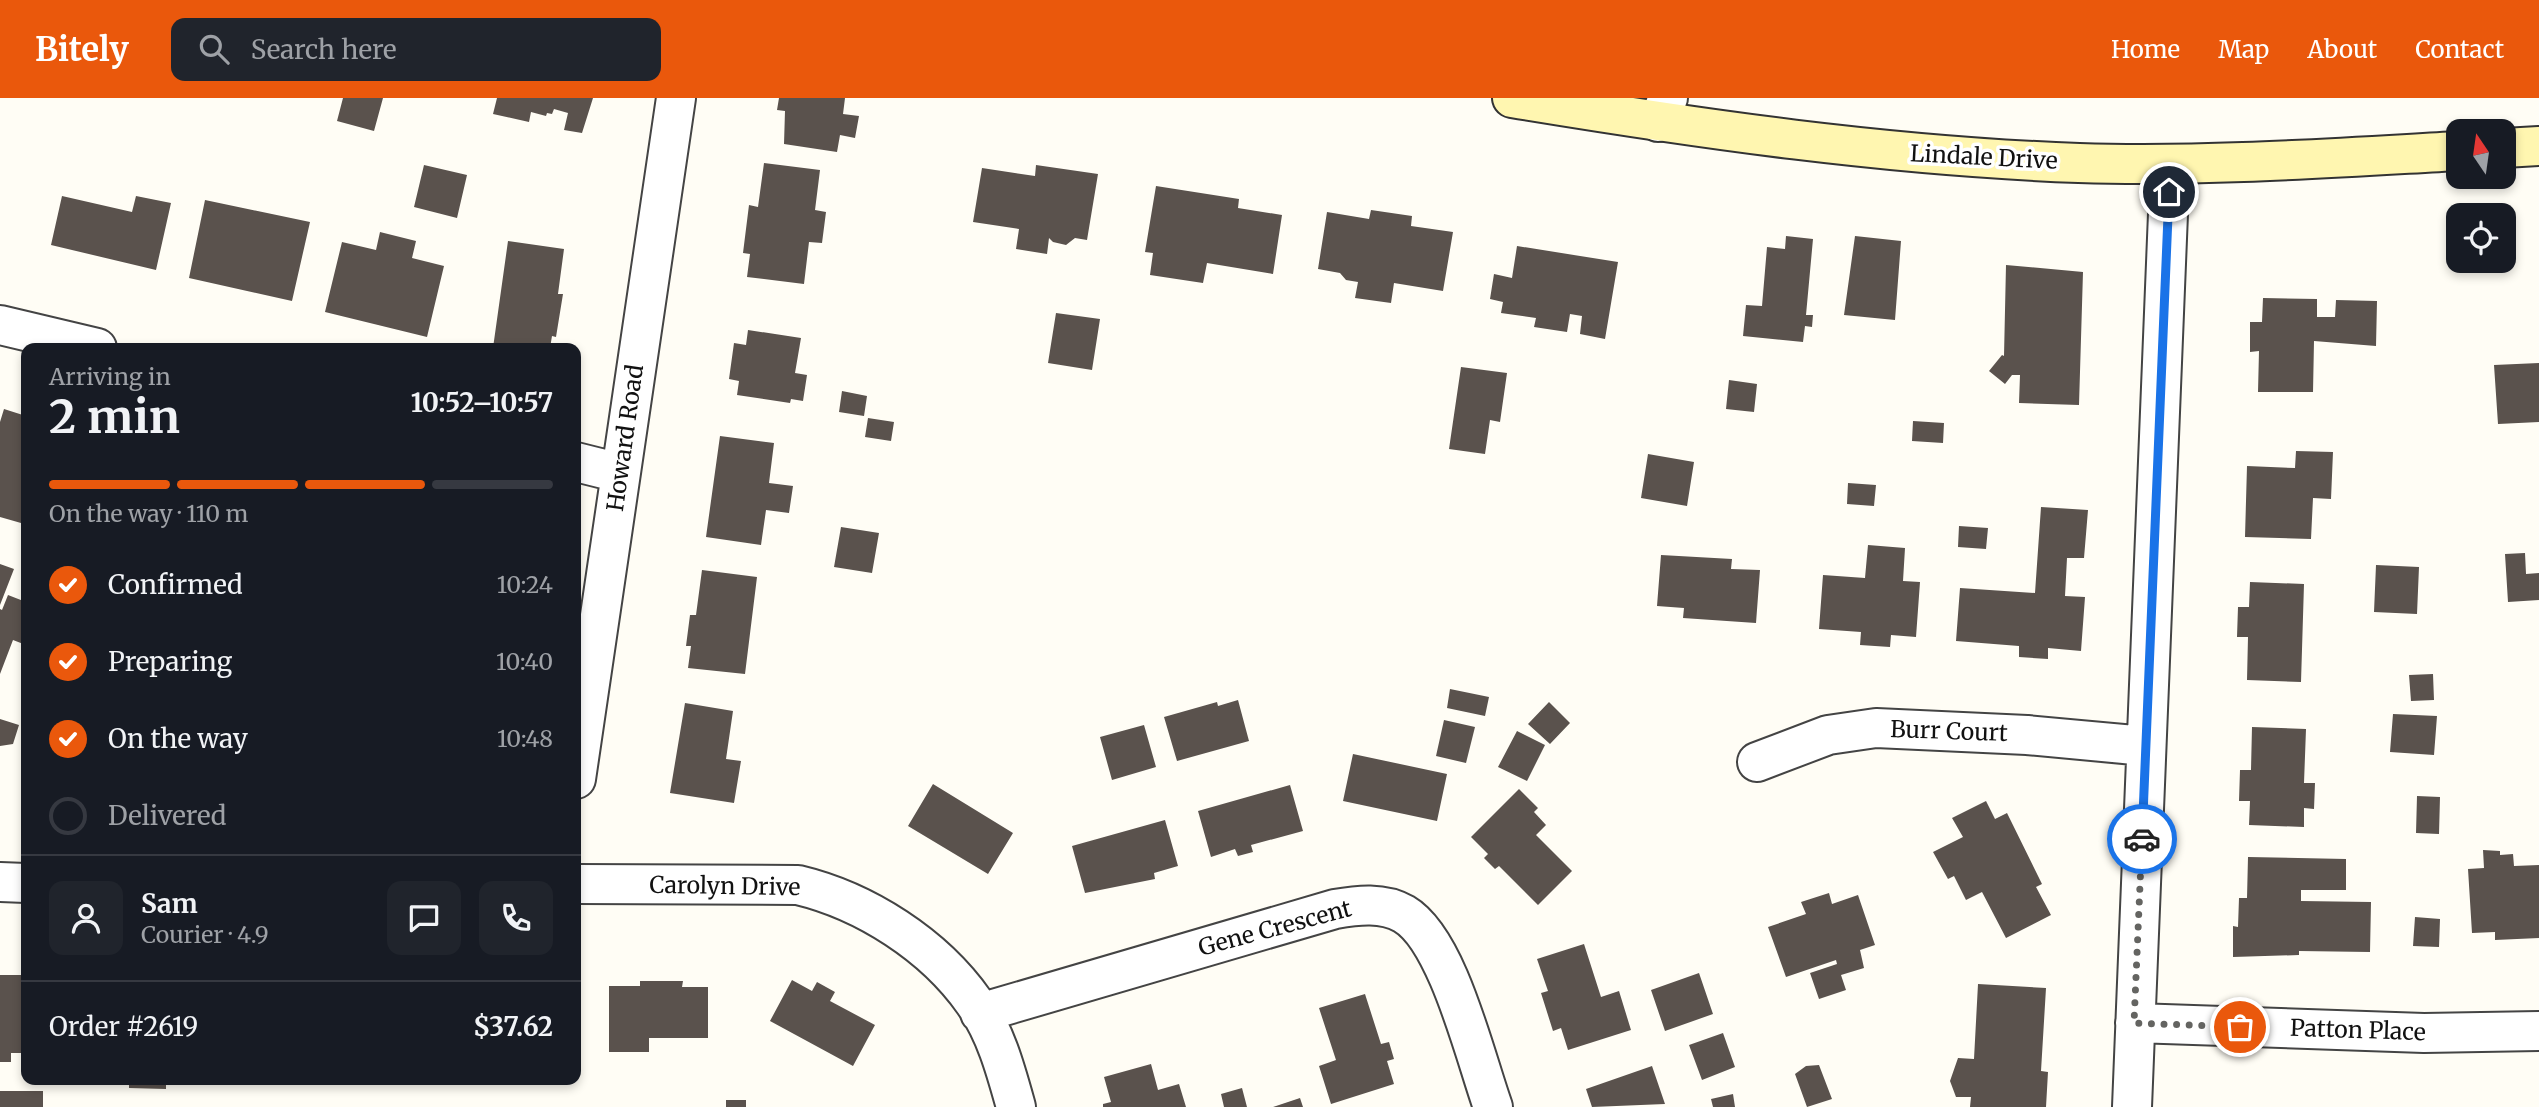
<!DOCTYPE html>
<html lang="en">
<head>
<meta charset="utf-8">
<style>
  :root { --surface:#171b24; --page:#20242c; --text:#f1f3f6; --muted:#9ea1a6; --line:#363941; --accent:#ea580c }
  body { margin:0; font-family:Merriweather,serif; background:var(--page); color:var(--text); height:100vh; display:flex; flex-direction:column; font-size:26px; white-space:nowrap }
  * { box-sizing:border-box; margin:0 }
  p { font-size:23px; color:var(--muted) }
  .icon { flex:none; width:38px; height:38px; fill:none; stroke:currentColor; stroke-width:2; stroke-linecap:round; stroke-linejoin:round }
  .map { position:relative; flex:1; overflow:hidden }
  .side { position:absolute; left:21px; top:245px; width:560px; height:742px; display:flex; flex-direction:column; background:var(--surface); border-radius:14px; box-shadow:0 4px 10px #0003 }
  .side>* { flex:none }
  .needle { width:46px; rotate:347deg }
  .buttons { position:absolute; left:2446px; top:21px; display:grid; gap:14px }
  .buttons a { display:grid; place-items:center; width:70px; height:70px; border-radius:14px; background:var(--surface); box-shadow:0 4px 10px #0003; font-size:35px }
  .pin { position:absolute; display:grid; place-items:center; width:60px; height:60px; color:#fff; margin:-30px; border:4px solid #fff; border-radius:50%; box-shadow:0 2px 7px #0007 }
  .courier { position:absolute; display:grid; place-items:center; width:70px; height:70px; margin:-35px; border:5px solid #1a73e8; border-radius:50%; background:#fff; color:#222; box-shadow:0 2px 9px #0007 }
  .head em { font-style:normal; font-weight:700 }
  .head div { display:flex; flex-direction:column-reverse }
  .head { display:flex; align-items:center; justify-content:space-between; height:119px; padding:0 28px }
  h1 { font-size:46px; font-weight:700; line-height:52px }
  .bar { display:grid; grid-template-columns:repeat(4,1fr); gap:10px 7px; align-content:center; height:84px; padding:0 28px }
  .bar i { height:9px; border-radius:5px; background:var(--line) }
  .bar .current { background:var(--accent) }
  .bar p { grid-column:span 4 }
  .line { display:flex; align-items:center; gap:18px; padding:0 28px; border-top:2px solid var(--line) }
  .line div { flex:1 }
  .round { display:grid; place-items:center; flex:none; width:74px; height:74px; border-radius:14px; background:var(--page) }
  ol { padding:0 28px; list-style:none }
  li { display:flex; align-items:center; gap:21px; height:77px }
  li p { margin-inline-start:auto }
  li .icon { padding:7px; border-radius:50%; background:var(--accent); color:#fff; stroke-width:4 }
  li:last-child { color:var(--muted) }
  li i { width:38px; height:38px; border:4px solid var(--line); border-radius:50% }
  header { display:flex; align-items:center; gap:42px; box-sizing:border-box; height:98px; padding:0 35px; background:var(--accent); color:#fff }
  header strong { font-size:33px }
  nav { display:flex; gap:38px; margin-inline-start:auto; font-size:24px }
  .search { width:490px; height:63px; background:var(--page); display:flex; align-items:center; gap:18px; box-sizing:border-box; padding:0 24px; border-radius:14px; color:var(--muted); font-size:26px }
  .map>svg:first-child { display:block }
  .building { fill:#5a524d }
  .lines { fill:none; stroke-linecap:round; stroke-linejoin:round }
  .street-casing { stroke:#444; stroke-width:42 }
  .secondary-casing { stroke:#333; stroke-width:42 }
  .street { stroke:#fff; stroke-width:38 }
  .secondary { stroke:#fff6b0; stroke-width:38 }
  .done { stroke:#646461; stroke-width:7; stroke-dasharray:0 12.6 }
  .route { stroke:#1a73e8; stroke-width:9 }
  .labels { text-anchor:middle; stroke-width:7; stroke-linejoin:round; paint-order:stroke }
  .street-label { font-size:23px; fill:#111; stroke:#fff }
</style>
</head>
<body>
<header>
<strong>Bitely</strong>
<div class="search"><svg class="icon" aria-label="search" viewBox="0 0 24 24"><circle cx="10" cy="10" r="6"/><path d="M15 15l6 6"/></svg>Search here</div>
<nav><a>Home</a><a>Map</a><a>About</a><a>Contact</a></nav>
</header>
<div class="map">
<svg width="2539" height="1009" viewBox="0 0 2539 1009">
  <rect width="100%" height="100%" fill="#fffdf5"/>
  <path class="building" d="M343 0H383L374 33 337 23Z
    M497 0H593L582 35 564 32 568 15 554 11 552 16 547 15 546 18 531 14 529 24 493 16Z
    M779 0H845L843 16 859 18 855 40 840 37 837 54 784 46 785 13 777 12Z
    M764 65 820 72 815 112 826 114 822 145 809 144 804 186 747 179 750 156 743 155 749 107 758 109Z
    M424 67 467 77 457 120 414 109Z
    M1036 67 1098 76 1087 142 1075 140 1066 147 1053 144 1049 140 1047 156 1016 151 1019 131 973 124 982 70 1035 78Z
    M1156 88 1239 101 1238 110 1282 117 1273 176 1207 165 1203 185 1150 177 1153 155 1145 154Z
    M62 98 132 114 136 98 171 105 156 172 51 147Z
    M205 102 310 124 292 203 189 180Z
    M1371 112 1412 118 1411 128 1453 134 1443 193 1394 185 1391 205 1355 200 1358 184 1346 182 1340 175 1318 171 1327 114 1369 121Z
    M380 134 416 143 412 160 444 168 427 239 325 214 342 144 376 152Z
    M1786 138 1813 141 1806 217H1813L1812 229 1805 228 1803 244 1743 238 1746 207 1762 208 1767 149 1785 151Z
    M1855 138 1901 143 1895 222 1844 217Z
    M508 143 564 151 558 196H563L556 239 552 238 550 250H493Z
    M1517 148 1618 164 1605 241 1580 236 1582 218 1570 216 1567 234 1534 229 1536 220 1501 215 1503 204 1490 201 1494 176 1512 180Z
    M2006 167 2083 174 2079 307 2019 305 2020 277H2012L2005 286 1989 273 2002 257 2004 258Z
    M2263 200 2317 201V219H2335L2336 202 2377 203 2376 248 2314 243 2313 294H2258L2259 253 2250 254V224H2262Z
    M1056 215 1100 221 1092 272 1048 265Z
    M748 232 801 240 795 275 807 277 803 303 791 301 790 305 737 297 739 283 729 281 734 245 746 247Z
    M2539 265V324L2498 326 2494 267Z
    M1461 269 1507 275 1500 324 1490 322 1485 356 1449 351Z
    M1729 282 1757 286 1754 314 1726 311Z
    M842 293 867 298 864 318 839 314Z
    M4 311 26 318V422L22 421 21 425 0 419V324Z
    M868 320 894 324 891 343 865 339Z
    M1913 323 1944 325 1943 345 1912 343Z
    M720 338 774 345 769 385 793 388 789 415 766 412 761 447 706 439Z
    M2296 353 2333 354 2331 401 2313 400 2311 441 2245 439 2247 368 2295 370Z
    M1648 356 1694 364 1687 408 1641 400Z
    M1848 385 1876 387 1874 408 1847 406Z
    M2041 409 2088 412 2084 460H2067L2065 498 2085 499 2081 553 2048 550V561L2019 559V548L1956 543 1960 490 2035 495Z
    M1959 428 1988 430 1986 451 1958 449Z
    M841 429 879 435 872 475 834 469Z
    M1868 447 1905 450 1903 483 1920 484 1916 539 1891 537 1890 549 1860 547 1861 534 1819 531 1823 477 1865 480Z
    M2525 455 2526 476 2539 475V502L2508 504 2505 456Z
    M1661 457 1732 461 1731 471 1760 472 1756 525 1683 520 1684 510 1657 508Z
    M0 466 14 471 0 507Z
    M2376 467 2419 469 2417 516 2374 514Z
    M702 472 757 479 745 576 688 570 691 548H686L690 517H696Z
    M2250 484 2304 486 2301 584 2247 582 2248 539H2237L2238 509H2249Z
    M8 497 26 504V547L13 542 0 576V511L2 512Z
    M2433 576 2434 602 2411 603 2409 577Z
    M1450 591 1489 599 1485 618 1447 610Z
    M1238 602 1249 643 1177 663 1164 619 1217 604 1218 608Z
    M1549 604 1570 625 1550 646 1528 626Z
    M685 605 733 613 726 661 741 663 734 705 670 695Z
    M2393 616 2437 618 2434 657 2390 654Z
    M0 621 19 627 13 646 0 648Z
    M1444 622 1475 629 1466 665 1436 658Z
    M1144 627 1156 669 1112 682 1100 639Z
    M2252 629 2306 631 2304 685H2315L2314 711 2304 710V729L2249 727 2250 703H2239L2240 672H2251Z
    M1517 633 1545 647 1527 683 1498 669Z
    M1353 656 1447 676 1437 723 1343 703Z
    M933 686 1013 735 988 776 908 728Z
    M1290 687 1303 733 1251 747 1253 754 1238 758 1235 751 1211 759 1198 713Z
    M1519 691 1538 710 1534 714 1546 727 1536 737 1572 773 1538 807 1499 768 1495 771 1484 760 1488 756 1471 739Z
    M2417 698 2440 699 2439 736 2416 735Z
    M1986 703 1995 721 2007 715 2042 786 2036 789 2051 817 2006 840 1982 794 1966 802 1954 778 1948 781 1933 754 1963 739 1952 720Z
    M1165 722 1178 768 1154 775 1155 781 1085 795 1072 748Z
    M2483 752 2500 753V757L2513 756 2514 768 2539 767V840L2495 842V834L2472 835 2468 771 2484 770Z
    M2248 759 2346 761V792H2301V803L2371 804 2370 854 2299 853V857L2233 859V828L2238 829 2239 800H2247Z
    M1829 795 1832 806 1858 797 1875 847 1860 852 1864 870 1841 877 1846 892 1819 901 1810 875 1837 866 1836 862 1786 879 1768 829 1806 816 1801 804Z
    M2415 819 2440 821 2439 849 2413 848Z
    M1584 846 1601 899 1619 893 1631 932 1568 952 1561 930 1553 933 1541 895 1548 893 1537 861Z
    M1699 875 1713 916 1665 933 1651 892Z
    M0 877H26V955H11V964H0Z
    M792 882 812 893 817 884 835 894 830 903 875 927 853 968 770 923Z
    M640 883H683L682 889H708V940H649V954H609V888H640Z
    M1978 886 2046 890 2041 973 2048 974 2046 1009H1970L1971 999H1956L1950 983 1958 960 1974 961Z
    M1365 896 1381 946 1389 944 1394 961 1387 963 1394 986 1331 1006 1319 968 1336 962 1319 910Z
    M1723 935 1735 969 1702 982 1689 947Z
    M1151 966 1158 992 1179 986 1186 1009H1103V1006L1111 1004 1104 979Z
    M1819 967 1832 1001 1807 1009 1795 976 1806 968Z
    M1652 968 1665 1006 1592 1009 1586 991Z
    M129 982H166V991L129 990Z
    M1242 990 1247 1009H1224L1221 996Z
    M0 993H43V1009H0Z
    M1733 996 1735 1009H1713L1711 1001Z
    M1300 1000 1303 1009H1273Z
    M726 1002H746V1009H726Z"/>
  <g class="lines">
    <defs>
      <path id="street" d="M1658 24 1668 0
        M0 227 97 250
        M576 364 620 375
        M1757 664 1828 637 1876 630 2027 637 2145 648
        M576 681 676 0
        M0 784 26 785
        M576 786 798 787C865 803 934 847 974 904 996 935 1006 973 1016 1009
        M980 915 1335 811C1358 807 1383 804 1404 816 1448 842 1475 959 1493 1009
        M2135 925 2424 935 2539 933
        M2132 1009 2170 66"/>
      <path id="secondary" d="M1512 0C1700 31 1888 58 2079 65 2205 69 2332 60 2459 53
        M2504 50 2539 48"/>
    </defs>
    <use href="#street" class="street-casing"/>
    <use href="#secondary" class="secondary-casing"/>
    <use href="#street" class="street"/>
    <use href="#secondary" class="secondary"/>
  </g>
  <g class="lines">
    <path class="done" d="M2142 741 2134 925 2240 929"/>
    <path class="route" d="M2142 741 2169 94"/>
  </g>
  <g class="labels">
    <g class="street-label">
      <text transform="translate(1984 59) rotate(3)" y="8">Lindale Drive</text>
      <text transform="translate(625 340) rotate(-82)" y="8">Howard Road</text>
      <text transform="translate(1949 633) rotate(2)" y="8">Burr Court</text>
      <text transform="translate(725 788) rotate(1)" y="8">Carolyn Drive</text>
      <text transform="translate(1275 830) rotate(-15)" y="8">Gene Crescent</text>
      <text transform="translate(2358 932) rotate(2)" y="8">Patton Place</text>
    </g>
  </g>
</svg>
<div class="buttons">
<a><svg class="needle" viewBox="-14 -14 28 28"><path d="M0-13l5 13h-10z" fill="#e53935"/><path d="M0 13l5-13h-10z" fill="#9ea1a6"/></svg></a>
<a><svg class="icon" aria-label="locate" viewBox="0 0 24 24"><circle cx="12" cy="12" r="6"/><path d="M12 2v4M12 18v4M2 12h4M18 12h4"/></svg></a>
</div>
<div class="pin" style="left:2240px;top:929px;background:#ea580c"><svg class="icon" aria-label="bag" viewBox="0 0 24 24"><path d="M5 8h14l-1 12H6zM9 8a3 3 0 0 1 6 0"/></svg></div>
<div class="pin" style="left:2169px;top:94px;background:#1f2937"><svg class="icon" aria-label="home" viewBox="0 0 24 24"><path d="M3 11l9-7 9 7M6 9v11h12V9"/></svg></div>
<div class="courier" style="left:2142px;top:741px"><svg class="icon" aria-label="car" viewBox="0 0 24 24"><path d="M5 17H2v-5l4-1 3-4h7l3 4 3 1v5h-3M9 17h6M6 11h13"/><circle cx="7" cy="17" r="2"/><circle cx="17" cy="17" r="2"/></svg></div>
<section class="side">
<div class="head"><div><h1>2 min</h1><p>Arriving in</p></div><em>10:52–10:57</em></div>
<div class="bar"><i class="current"></i><i class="current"></i><i class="current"></i><i></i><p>On the way · 110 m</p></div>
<ol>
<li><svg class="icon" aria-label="check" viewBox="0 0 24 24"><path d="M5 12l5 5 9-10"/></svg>Confirmed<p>10:24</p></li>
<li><svg class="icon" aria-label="check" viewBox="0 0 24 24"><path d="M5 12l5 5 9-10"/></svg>Preparing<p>10:40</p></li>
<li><svg class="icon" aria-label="check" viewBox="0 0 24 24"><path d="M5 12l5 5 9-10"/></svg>On the way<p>10:48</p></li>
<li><i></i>Delivered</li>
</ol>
<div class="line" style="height:126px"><a class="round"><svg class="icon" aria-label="person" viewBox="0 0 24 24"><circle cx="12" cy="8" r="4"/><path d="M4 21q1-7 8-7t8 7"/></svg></a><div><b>Sam</b><p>Courier · 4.9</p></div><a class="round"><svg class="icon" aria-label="chat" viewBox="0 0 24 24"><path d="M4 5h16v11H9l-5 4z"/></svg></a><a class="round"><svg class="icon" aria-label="phone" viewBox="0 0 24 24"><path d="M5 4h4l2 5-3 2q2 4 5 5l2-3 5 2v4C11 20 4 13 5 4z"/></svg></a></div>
<div class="line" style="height:91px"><div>Order #2619</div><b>$37.62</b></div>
</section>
</div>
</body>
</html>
